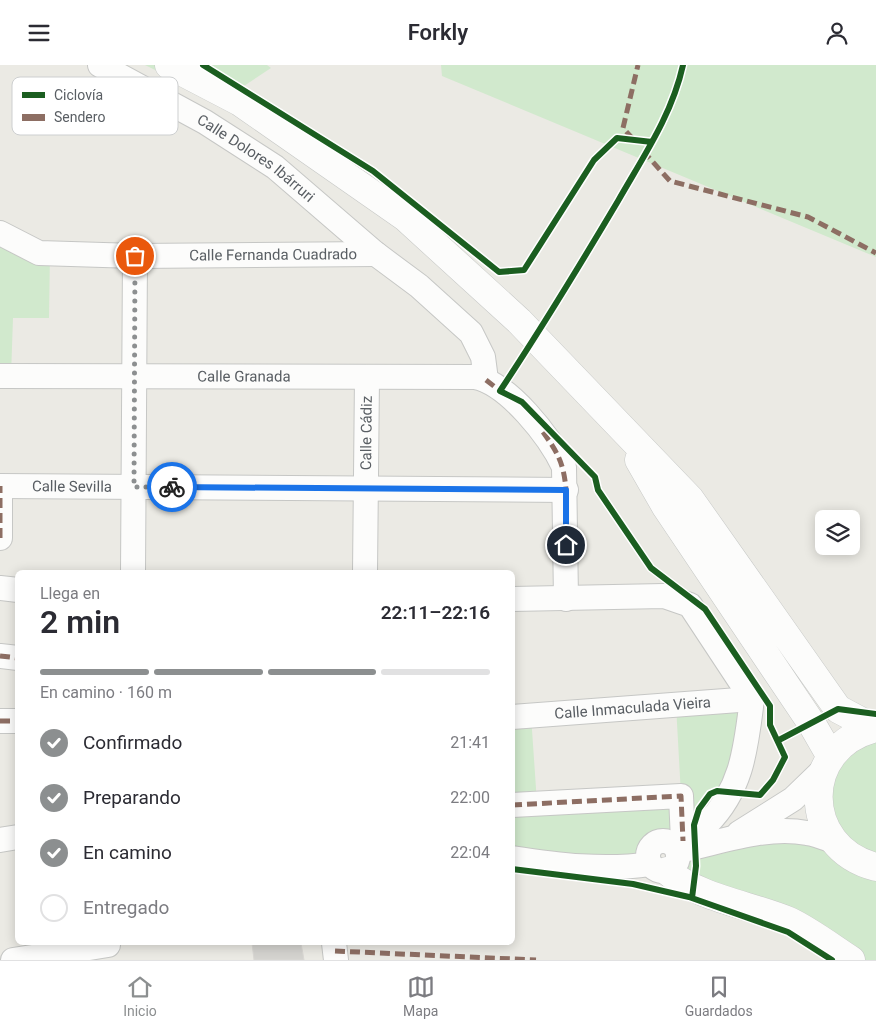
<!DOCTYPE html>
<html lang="es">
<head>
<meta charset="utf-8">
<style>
  :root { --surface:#fff; --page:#f7f7f7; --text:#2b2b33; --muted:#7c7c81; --line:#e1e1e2; --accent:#8c8f90 }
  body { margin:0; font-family:Roboto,sans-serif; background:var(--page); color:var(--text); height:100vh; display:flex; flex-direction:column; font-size:19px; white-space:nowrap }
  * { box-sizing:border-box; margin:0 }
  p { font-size:16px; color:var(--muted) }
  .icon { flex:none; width:28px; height:28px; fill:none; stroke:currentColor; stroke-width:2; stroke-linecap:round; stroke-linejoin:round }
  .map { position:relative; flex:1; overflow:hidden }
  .sheet { position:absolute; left:15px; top:505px; width:500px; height:375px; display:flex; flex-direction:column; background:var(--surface); border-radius:8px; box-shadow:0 2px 12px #0003 }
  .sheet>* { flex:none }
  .tools { position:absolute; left:815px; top:445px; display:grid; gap:10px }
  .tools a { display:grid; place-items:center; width:45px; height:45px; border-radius:8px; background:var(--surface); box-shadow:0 2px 12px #0003; font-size:25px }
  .pin { position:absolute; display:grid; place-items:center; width:42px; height:42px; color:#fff; margin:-21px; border:2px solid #fff; border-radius:50%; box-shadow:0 1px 5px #0007 }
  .courier { position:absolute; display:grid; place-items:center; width:50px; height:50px; margin:-25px; border:4px solid #1a73e8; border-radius:50%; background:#fff; color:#222; box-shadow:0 1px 6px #0007 }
  .overview em { font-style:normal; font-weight:600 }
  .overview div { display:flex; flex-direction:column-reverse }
  .overview { display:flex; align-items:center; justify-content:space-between; height:85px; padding:0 25px }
  h1 { font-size:32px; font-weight:600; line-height:38px }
  .bar { display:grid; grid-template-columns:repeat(4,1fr); gap:8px 5px; align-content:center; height:60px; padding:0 25px }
  .bar i { height:6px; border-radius:4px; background:var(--line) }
  .bar .active { background:var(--accent) }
  .bar p { grid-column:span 4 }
  ol { padding:0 25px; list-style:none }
  li { display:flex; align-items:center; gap:15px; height:55px }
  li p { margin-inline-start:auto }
  li .icon { padding:5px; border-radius:50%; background:var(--accent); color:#fff; stroke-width:4 }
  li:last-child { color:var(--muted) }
  li i { width:28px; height:28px; border:2px solid var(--line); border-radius:50% }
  header { display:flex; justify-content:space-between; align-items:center; height:65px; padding:0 25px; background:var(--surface); font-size:22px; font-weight:600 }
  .tab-bar { display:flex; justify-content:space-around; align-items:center; height:70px; border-top:1px solid var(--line); background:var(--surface); font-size:14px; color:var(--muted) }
  .tab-bar a { display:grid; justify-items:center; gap:2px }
  .tab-bar .active { color:var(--accent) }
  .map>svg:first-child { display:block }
  .green { fill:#d1e9cd }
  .building { fill:#d4d3cf; stroke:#dad8d4 }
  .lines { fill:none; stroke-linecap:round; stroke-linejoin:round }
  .street-casing { stroke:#c6c7c5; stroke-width:26 }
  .secondary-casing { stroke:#c6c8c6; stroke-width:29 }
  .street { stroke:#fcfcfb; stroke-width:24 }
  .secondary { stroke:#fcfcfb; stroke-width:28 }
  .quiet { stroke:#8d6e63; stroke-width:5; stroke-dasharray:10 5; stroke-linecap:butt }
  .cycleway-casing { stroke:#fff; stroke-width:9 }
  .cycleway { stroke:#1b5e20; stroke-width:6 }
  .done { stroke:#8c8f90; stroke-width:5; stroke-dasharray:0 9 }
  .route { stroke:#1a73e8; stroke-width:6 }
  .labels { text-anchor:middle; stroke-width:4; stroke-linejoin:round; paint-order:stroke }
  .street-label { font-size:15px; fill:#595e63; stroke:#fff }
  .key { fill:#fff; stroke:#cdcfd0; stroke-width:1 }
  .key-label { font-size:14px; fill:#595e63 }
</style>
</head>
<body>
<header><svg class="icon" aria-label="menu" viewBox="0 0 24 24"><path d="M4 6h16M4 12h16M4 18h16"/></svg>Forkly<svg class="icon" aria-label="person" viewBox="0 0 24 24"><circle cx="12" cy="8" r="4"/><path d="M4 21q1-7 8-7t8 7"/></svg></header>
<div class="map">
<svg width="876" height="895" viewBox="0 0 876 895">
  <rect width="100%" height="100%" fill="#ebeae4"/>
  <path class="green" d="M145 0H267L271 3 220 37Z
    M441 0H876V192L442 11Z
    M0 168 50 188 49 253H13L11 311H0Z
    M752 634 727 732 667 776 653 780 648 794 513 793 512 652 531 650 537 738 681 730 676 640Z
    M876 671V792L850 780 828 746 832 706Z
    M777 767 876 802V895H851L672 804 678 796Z"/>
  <path class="building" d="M252 878H301L304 895H254Z"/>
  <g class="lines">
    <defs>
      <g id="street">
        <path id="s1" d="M100 0 205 57 275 102 376 189 419 221 471 268 483 292 486 315"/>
        <path id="s2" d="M0 168 39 188 135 191 376 189"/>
        <path id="s3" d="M0 311 475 312C509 319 550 372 564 402L566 534"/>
        <path id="s4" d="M0 421 566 425"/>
        <path d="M0 473V421"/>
        <path d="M133 508 135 191"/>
        <path id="s5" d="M365 508 367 312"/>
        <path d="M0 523 18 525"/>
        <path d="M512 534 664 531 690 540 752 634C746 681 743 723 707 759 699 768 686 774 676 781"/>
        <path d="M0 591 18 593"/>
        <path id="s6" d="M512 652 752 634"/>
        <path d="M0 656H15"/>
        <path d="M512 740 681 731 683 776"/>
        <path d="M739 768 793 734 823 705"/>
        <path d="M0 775 18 772"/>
        <circle cx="663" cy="791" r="15"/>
        <path d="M678 786C719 778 765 760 807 768 816 769 825 773 833 776"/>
        <path d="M512 793C558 800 604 806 650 799"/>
        <path d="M334 878 336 895"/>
        <path d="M13 895 108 880"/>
      </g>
      <path id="secondary" d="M169 0 240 37 405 152 519 256 690 434 838 644 874 663
        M639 395 666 442 812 659 831 692
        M876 663C799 681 800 783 876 802
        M667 806C698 833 751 840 789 856 810 866 831 882 851 895"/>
    </defs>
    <use href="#street" class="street-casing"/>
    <use href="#secondary" class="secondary-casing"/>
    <use href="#street" class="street"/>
    <use href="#secondary" class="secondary"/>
    <path class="quiet" d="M633 74 623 63 638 0
      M643 86 670 116 808 152 876 188
      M486 315 504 329
      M543 367C558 388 564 399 566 425
      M0 473V421
      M0 591 18 593
      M0 656H15
      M512 740 681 731 683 776
      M335 886 536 895"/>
    <defs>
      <path id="cycleway" d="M203 0 373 106 499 207 524 205 594 95 617 73 652 77
        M683 0C672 50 643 92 618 136 580 200 541 264 500 326L522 337 595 412 598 425 651 503 705 544 770 641V660L785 692 773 715 760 730 717 726 710 729 699 744 694 760 696 801 692 833
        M779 675 838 644 876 649
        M512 804 633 819 689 832 788 867 832 895"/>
    </defs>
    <use href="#cycleway" class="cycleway-casing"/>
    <use href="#cycleway" class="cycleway"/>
  </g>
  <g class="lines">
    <path class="done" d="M135 191 134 422H172"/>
    <path class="route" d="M172 422 566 425V480"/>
  </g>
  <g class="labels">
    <g class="street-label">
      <text dy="5" stroke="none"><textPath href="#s1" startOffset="182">Calle Dolores Ibárruri</textPath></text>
      <text dy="5" stroke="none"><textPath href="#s2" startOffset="278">Calle Fernanda Cuadrado</textPath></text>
      <text dy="5" stroke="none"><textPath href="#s3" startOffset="244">Calle Granada</textPath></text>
      <text dy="5" stroke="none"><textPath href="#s5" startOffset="140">Calle Cádiz</textPath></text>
      <text dy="5" stroke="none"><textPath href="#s4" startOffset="72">Calle Sevilla</textPath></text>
      <text dy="5" stroke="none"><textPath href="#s6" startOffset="121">Calle Inmaculada Vieira</textPath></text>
    </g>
  </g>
  <rect x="12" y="12" width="166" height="58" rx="8" class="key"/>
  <rect x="22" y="27" width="23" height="6" fill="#1b5e20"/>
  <rect x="22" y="49" width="23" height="7" fill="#8d6e63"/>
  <g class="key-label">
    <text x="54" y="35">Ciclovía</text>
    <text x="54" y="57">Sendero</text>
  </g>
</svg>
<div class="tools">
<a><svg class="icon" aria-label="layers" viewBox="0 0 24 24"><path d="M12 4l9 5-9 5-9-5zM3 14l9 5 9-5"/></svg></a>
</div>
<div class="pin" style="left:135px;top:191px;background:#ea580c"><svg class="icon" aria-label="bag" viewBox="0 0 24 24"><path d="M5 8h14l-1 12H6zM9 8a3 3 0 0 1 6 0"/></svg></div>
<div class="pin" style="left:566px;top:480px;background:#1f2937"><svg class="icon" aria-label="home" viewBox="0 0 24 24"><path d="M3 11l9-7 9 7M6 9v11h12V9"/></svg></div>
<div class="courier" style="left:172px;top:422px"><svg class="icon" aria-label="bike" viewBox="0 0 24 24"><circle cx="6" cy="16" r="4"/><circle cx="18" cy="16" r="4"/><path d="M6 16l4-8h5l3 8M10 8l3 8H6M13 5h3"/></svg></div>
<section class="sheet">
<div class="overview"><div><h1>2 min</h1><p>Llega en</p></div><em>22:11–22:16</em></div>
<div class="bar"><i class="active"></i><i class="active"></i><i class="active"></i><i></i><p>En camino · 160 m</p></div>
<ol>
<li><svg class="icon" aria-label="check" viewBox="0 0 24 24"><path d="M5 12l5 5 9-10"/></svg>Confirmado<p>21:41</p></li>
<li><svg class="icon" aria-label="check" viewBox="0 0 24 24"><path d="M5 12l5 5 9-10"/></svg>Preparando<p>22:00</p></li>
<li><svg class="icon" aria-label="check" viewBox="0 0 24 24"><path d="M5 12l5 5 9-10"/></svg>En camino<p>22:04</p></li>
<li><i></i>Entregado</li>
</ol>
</section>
</div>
<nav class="tab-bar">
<a class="active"><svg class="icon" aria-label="home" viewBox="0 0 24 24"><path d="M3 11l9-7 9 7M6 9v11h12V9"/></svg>Inicio</a>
<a><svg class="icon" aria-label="map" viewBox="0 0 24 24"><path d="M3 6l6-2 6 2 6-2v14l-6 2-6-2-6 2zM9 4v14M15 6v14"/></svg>Mapa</a>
<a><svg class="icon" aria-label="saved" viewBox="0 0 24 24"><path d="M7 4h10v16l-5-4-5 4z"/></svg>Guardados</a>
</nav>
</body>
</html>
